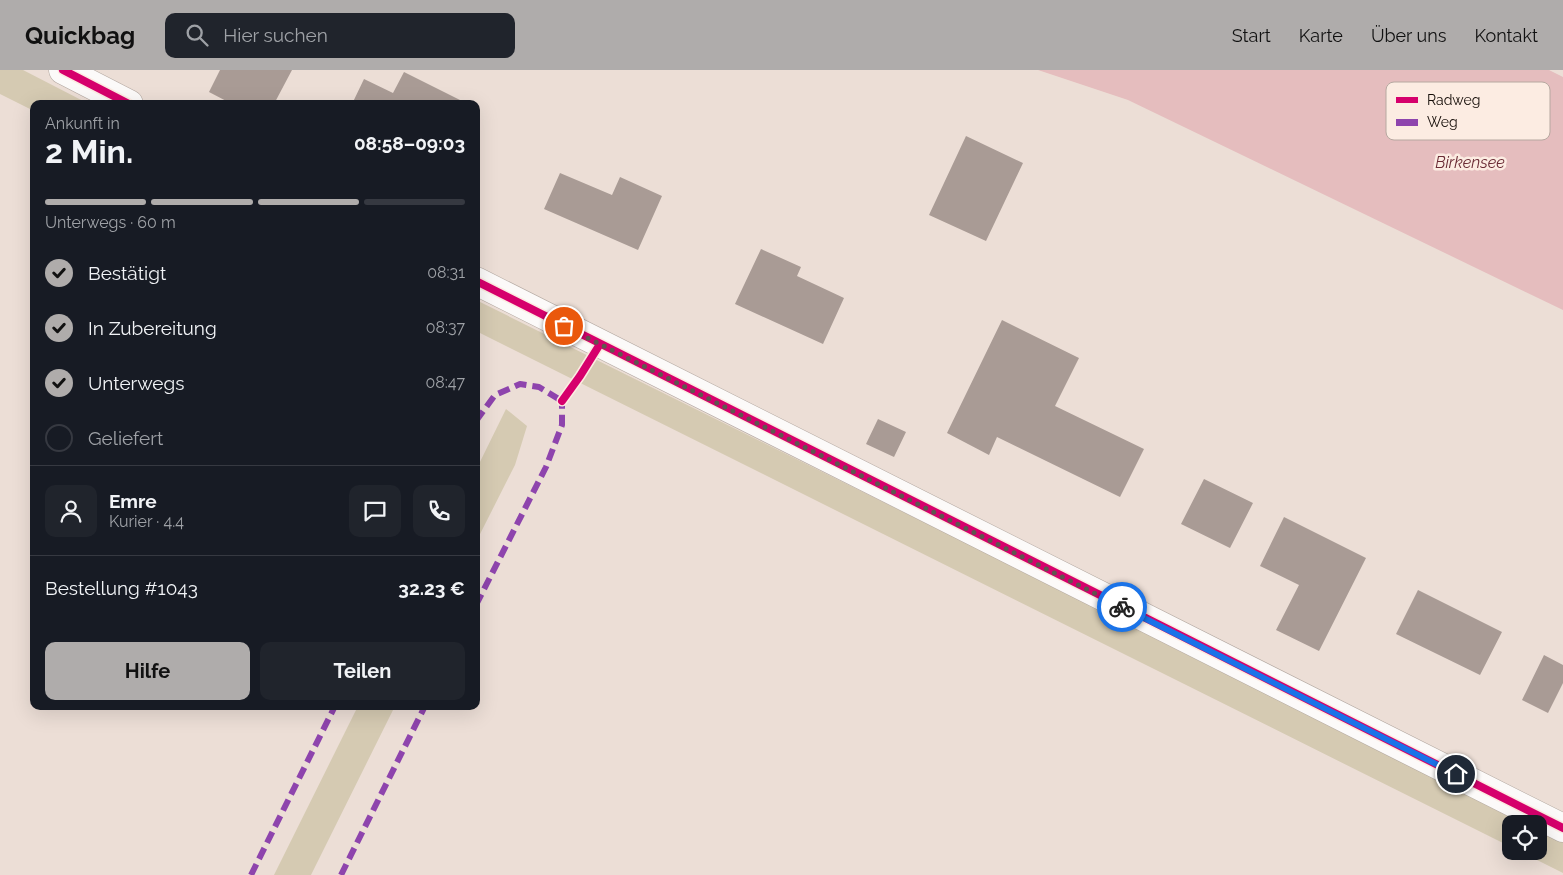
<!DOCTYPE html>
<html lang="de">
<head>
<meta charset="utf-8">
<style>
  :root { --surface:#171b24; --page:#20242c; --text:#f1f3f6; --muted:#9ea1a6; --line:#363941; --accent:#afacab }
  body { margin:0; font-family:Raleway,sans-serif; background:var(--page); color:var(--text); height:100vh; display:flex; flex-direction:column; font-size:19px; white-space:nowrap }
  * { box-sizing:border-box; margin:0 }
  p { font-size:16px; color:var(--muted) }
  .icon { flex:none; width:28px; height:28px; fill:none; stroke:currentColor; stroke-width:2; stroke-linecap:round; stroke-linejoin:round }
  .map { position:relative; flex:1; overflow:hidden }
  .sheet { position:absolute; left:30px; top:30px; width:450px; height:610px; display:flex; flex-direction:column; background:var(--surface); border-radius:10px; box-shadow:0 5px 20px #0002 }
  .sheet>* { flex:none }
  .tools { position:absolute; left:1502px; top:745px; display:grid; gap:10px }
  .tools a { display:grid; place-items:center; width:45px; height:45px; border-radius:10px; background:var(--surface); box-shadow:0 5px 20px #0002; font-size:25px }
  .pin { position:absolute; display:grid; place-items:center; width:42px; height:42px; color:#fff; margin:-21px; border:2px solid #fff; border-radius:50%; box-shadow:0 1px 5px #0007 }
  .courier { position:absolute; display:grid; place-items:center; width:50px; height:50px; margin:-25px; border:4px solid #1a73e8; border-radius:50%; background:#fff; color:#222; box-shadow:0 1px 6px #0007 }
  .summary em { font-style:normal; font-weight:700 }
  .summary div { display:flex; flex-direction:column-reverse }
  .summary { display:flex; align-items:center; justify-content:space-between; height:85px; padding:0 15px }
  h1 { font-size:32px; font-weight:700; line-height:38px }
  .bar { display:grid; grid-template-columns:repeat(4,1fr); gap:8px 5px; align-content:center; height:60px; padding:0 15px }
  .bar i { height:6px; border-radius:4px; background:var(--line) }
  .bar .on { background:var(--accent) }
  .bar p { grid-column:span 4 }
  .line { display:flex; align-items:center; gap:12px; padding:0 15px; border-top:1px solid var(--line) }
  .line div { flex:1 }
  .round { display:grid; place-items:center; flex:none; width:52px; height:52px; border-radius:10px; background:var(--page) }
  ol { padding:0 15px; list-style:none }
  li { display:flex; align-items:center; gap:15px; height:55px }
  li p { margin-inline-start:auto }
  li .icon { padding:5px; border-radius:50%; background:var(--accent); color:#111; stroke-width:4 }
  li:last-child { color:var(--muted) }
  li i { width:28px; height:28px; border:2px solid var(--line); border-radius:50% }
  .primary-button { display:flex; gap:10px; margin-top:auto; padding:10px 15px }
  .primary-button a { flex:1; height:58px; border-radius:10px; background:var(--accent); color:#111; font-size:20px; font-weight:700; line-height:58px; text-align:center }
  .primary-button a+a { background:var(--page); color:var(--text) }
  header { display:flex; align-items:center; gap:30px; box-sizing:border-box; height:70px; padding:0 25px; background:var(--accent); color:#111 }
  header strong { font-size:24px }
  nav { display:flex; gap:28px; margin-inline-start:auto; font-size:18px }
  .search { width:350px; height:45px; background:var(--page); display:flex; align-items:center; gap:12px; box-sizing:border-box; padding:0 18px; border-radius:10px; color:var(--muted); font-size:19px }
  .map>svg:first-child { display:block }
  .green { fill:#d5cab2 }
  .water { fill:#e5bdbe }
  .building { fill:#a99b95 }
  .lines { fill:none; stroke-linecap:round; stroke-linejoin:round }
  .minor-casing { stroke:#b1a69f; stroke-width:29 }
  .minor { stroke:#fcfaf9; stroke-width:28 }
  .quiet { stroke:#8e44ad; stroke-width:6; stroke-dasharray:12 6; stroke-linecap:butt }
  .cycleway-casing { stroke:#fcece2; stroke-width:11 }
  .cycleway { stroke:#d6006c; stroke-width:8 }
  .done { stroke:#5f554f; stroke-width:5; stroke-dasharray:0 9 }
  .route { stroke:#1a73e8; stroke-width:6 }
  .labels { text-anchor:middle; stroke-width:5; stroke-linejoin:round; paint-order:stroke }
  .water-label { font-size:16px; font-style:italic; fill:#6a2b35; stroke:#fcece2 }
  .key { fill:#fcece2; stroke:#b6a8a0; stroke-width:1 }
  .key-label { font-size:14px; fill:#130b06 }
</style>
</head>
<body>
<header>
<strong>Quickbag</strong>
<div class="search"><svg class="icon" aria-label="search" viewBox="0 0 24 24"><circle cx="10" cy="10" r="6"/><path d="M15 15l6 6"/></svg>Hier suchen</div>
<nav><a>Start</a><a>Karte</a><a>Über uns</a><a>Kontakt</a></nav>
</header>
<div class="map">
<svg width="1563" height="805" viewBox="0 0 1563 805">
  <rect width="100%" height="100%" fill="#ecded6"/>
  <path class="green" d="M0 0H23L89 34H34V41L0 24Z
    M476 230 1532 754H1511V777L476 261Z
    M506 339 527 356 515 395 476 472V400Z
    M358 636H395L311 805H274Z
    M1539 757 1563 769V803L1519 781H1539Z"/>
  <path class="water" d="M1038 0H1549L1563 7V240L1128 30Z"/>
  <path class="building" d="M220 0H292L274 34H232L209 22Z
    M404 2 460 30 458 34H352L364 9 393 23Z
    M966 66 1023 93 986 171 929 145Z
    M560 103 612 125 620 107 662 126 638 180 544 139Z
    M761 179 801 197 797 206 844 228 823 274 735 234Z
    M1002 250 1079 288 1055 336 1144 379 1120 427 997 367 989 385 947 363Z
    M878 349 906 362 894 387 866 374Z
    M1204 409 1253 433 1230 478 1181 454Z
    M1284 447 1366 488 1319 581 1276 560 1299 515 1260 496Z
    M1418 520 1502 562 1480 605 1396 564Z
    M1544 585 1563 595V613L1548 643 1522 630Z"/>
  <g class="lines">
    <defs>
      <path id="minor" d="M63 0 129 34
        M476 211 1563 758"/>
    </defs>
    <use href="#minor" class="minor-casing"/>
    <use href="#minor" class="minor"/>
    <path class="quiet" d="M476 351 495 325 520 314 539 317 562 331
      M476 535 546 397 562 355V331L564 328
      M251 805 335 636
      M341 805 425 636"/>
    <defs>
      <path id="cycleway" d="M63 0 129 34
        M476 211 1563 758
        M562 331 580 306 600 274"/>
    </defs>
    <use href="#cycleway" class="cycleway-casing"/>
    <use href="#cycleway" class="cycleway"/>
  </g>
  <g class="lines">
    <path class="done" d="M564 256 1122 537"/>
    <path class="route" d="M1122 537 1456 704"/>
  </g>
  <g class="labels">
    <g class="water-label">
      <text x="1470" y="98">Birkensee</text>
    </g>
  </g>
  <rect x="1386" y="12" width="164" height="58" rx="8" class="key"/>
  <rect x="1396" y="27" width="22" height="6" fill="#d6006c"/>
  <rect x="1396" y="49" width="22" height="7" fill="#8e44ad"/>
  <g class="key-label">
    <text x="1427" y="35">Radweg</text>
    <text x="1427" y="57">Weg</text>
  </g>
</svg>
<div class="tools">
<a><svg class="icon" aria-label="locate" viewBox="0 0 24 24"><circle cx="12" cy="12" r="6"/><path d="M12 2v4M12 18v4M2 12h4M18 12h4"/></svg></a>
</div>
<div class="pin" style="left:564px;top:256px;background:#ea580c"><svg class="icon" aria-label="bag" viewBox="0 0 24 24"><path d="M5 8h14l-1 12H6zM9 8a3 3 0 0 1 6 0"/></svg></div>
<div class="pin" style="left:1456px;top:704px;background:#1f2937"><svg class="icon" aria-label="home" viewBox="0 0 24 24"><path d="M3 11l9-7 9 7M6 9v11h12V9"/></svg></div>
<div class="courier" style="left:1122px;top:537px"><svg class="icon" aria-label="bike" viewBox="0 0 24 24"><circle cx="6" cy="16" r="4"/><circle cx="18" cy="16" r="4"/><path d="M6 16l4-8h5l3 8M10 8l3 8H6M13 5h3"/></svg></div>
<section class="sheet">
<div class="summary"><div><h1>2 Min.</h1><p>Ankunft in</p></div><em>08:58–09:03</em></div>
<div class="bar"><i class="on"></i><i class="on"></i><i class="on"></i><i></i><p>Unterwegs · 60 m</p></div>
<ol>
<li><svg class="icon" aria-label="check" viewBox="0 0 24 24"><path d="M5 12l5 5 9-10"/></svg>Bestätigt<p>08:31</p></li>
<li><svg class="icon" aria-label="check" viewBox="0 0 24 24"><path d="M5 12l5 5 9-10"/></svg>In Zubereitung<p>08:37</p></li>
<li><svg class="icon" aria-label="check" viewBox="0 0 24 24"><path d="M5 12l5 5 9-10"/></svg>Unterwegs<p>08:47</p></li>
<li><i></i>Geliefert</li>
</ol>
<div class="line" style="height:90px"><a class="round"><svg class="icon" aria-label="person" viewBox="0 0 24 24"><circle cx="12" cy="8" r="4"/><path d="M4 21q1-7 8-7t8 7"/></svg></a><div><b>Emre</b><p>Kurier · 4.4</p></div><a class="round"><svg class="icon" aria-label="chat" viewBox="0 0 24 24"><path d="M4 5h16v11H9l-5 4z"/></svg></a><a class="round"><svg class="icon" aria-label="phone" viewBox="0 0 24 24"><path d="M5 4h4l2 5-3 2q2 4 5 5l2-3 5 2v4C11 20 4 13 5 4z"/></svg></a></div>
<div class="line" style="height:65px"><div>Bestellung #1043</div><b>32.23 €</b></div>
<div class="primary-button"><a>Hilfe</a><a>Teilen</a></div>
</section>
</div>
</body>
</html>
